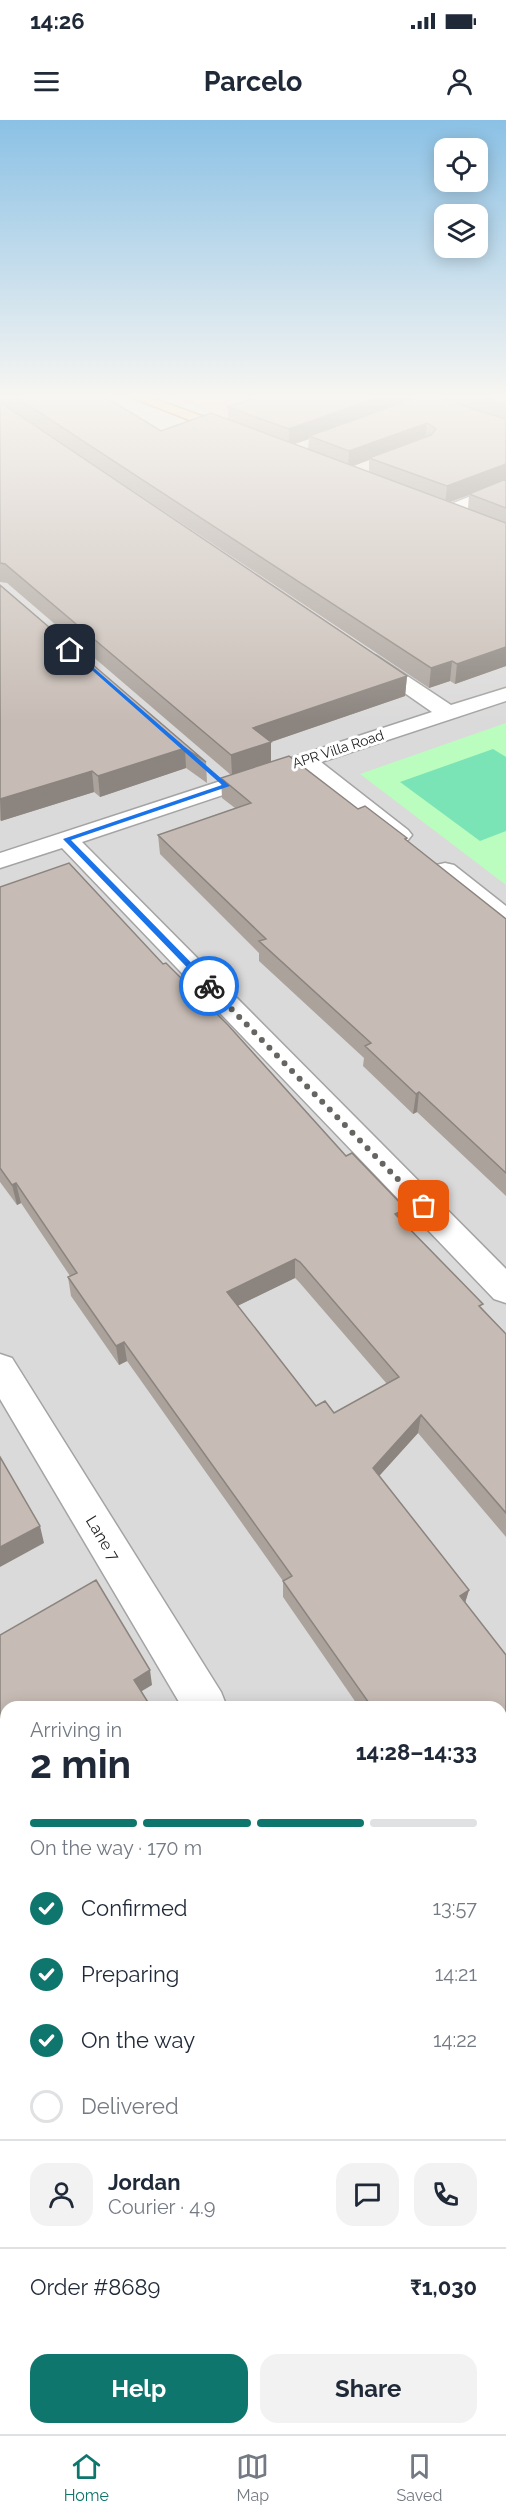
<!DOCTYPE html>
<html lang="en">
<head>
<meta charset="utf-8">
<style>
  :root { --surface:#fff; --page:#f2f2f3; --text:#1f2937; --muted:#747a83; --line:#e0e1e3; --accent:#0f766e }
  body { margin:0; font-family:Raleway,sans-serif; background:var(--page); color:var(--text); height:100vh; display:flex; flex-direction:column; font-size:22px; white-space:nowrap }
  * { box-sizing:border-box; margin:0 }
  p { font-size:20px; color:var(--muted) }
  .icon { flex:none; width:33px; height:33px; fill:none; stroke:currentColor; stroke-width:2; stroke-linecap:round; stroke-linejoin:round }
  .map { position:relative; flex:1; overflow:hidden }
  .panel { position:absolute; left:0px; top:1581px; width:507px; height:734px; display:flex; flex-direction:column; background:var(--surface); border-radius:18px 18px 0 0; box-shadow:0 3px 15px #0003 }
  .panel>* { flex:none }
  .controls { position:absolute; left:434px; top:18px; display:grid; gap:12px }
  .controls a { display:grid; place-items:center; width:54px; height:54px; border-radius:12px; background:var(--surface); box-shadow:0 3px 15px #0003; font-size:30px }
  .pin { position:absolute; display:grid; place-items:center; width:51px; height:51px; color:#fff; margin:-26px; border-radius:12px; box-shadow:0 3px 9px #0006 }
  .courier { position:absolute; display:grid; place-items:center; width:60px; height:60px; margin:-30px; border:4px solid #1a73e8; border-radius:50%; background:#fff; color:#222; box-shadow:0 2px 8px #0007 }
  .headline em { font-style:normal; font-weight:700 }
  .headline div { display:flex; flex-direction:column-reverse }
  .headline { display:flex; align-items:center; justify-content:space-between; height:102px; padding:0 30px }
  h1 { font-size:39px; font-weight:700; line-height:45px }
  .bar { display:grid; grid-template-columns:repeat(4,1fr); gap:9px 6px; align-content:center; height:72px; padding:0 30px }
  .bar i { height:8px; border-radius:4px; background:var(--line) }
  .bar .selected { background:var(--accent) }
  .bar p { grid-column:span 4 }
  .line { display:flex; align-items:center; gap:15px; padding:0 30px; border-top:2px solid var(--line) }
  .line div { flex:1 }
  .round { display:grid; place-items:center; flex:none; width:63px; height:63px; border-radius:18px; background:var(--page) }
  ol { padding:0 30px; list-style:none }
  li { display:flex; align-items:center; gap:18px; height:66px }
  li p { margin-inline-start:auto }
  li .icon { padding:6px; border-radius:50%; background:var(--accent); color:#fff; stroke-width:4 }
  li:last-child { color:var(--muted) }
  li i { width:33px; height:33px; border:3px solid var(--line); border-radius:50% }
  .action { display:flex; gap:12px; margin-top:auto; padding:12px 30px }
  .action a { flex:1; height:69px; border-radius:18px; background:var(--accent); color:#fff; font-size:24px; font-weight:700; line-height:69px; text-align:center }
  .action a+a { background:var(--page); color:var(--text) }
  .status { display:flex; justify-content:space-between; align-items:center; height:42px; padding:0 30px; background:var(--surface); direction:ltr }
  .status svg { height:16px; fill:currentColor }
  header { display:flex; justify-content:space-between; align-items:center; height:78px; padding:0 30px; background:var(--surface); font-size:27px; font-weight:700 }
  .tabs { display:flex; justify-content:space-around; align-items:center; height:84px; border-top:2px solid var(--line); background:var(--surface); font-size:16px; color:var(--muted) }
  .tabs a { display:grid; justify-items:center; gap:3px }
  .tabs .selected { color:var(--accent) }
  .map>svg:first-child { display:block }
  .residential { fill:#dbdada; fill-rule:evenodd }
  .commercial { fill:#f1d0cf }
  .park { fill:#bbfdbe }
  .pitch { fill:#7ae4b7 }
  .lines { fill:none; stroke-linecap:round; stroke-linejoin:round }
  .minor-casing { stroke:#a4a4a4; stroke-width:3 }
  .major-casing { stroke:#965f00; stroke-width:3 }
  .minor { fill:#fff; fill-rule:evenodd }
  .major { fill:#ffce97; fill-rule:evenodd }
  .wall { fill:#aba29c; fill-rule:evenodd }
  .shaded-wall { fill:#8b847f }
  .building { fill:#c7bcb5; stroke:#8b847f; stroke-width:1.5; fill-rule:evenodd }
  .route { fill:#1a73e8 }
  .done { stroke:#666562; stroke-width:6; stroke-dasharray:0 10.8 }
  .labels { text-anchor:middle; stroke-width:6; stroke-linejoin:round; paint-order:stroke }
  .far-street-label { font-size:14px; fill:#1d1d1d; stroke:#fff }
  .street-label { font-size:16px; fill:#1d1d1d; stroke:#fff }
</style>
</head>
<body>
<div class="status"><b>14:26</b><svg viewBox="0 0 49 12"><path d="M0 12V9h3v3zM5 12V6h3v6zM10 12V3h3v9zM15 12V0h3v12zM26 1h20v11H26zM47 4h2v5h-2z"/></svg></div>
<header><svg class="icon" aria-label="menu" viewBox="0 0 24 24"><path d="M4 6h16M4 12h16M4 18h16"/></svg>Parcelo<svg class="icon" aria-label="person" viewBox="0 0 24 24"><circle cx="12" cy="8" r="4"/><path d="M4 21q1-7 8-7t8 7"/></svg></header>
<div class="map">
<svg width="506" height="2314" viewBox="0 0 506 2314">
  <rect width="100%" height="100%" fill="#efeae2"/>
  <path class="residential" d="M0 278H88L506 524V2314H0ZM6 1587H501V2308H6Z"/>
  <path class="commercial" d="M171 278H354L244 304Z"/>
  <path class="park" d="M506 603V765L360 654Z"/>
  <path class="pitch" d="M493 629 506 637V711L480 721 400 662Z"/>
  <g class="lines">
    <defs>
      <path id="minor" d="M506 362V373L453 396 447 397 439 392 441 388Z
        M370 534 377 536 451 585 506 568V581L321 642 408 710 412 715 408 720H392L301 649 82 722 506 1149V1183L494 1179 62 728 0 748V733L432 592 363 544 360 540 363 536Z
        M445 743 454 745 506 786V807L497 804 436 755 433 750 436 745Z
        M0 1234 12 1238 221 1572 227 1587H182L0 1279Z
        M501 2047 506 2049V2108L501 2106Z"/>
      <path id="major" d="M133 278H152L243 311 246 314 238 319 233 317Z"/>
    </defs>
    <use href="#minor" class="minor-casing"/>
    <use href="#major" class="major-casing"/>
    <use href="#minor" class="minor"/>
    <use href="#major" class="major"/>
  </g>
  <path class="wall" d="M0 278H107L161 311 228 300V287L254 278H506V546L455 564 450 561 429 568 0 282ZM309 319 308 329 294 324ZM369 340V352L353 346ZM469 375 468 389 450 382Z
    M0 282 407 556 405 576 271 622V642L358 689 407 721 506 799V1076L417 992 413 994 363 946 364 938 259 841V833L160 734 158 715 235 688 222 678 221 658 231 655 7 463 0 462Z
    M0 465 206 642 207 663 186 648 100 677 94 672 1 701 0 700Z
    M0 767 163 844 346 1036 406 1089 404 1103 506 1214V1417L418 1313 379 1356 469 1470 465 1483 506 1535V1859L501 1852V1587H359L283 1477V1461L127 1241 119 1245 71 1176 68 1157 70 1156 21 1083 17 1085 0 1062ZM295 1158 299 1162 387 1264 334 1293 316 1286 237 1186Z"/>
  <path class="shaded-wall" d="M376 278H421L309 316V319L289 326V309Z
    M427 303 425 320 369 338V340L348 348 349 331Z
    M506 344V361L445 384 447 366Z
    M506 527V546L455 564 457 544Z
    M452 541 450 561 429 568 431 548Z
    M407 556 405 576 271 622V642L232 655 231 635 253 608Z
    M185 628 186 648 100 677 98 656Z
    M92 651 94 672 1 701 0 679Z
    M419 972 417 992 413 994 416 974Z
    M16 1063 21 1083 17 1085 12 1065Z
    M406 1089 403 1109 395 1094Z
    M295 1139V1158L227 1191V1172Z
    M124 1222 127 1241 119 1245 116 1226Z
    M421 1295 418 1313 371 1365 373 1348Z
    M40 1406 44 1423 0 1447V1427Z
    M469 1470 464 1486 460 1476Z
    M150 1550 152 1565 137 1574 134 1560Z
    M1 1640 6 1651V1654L4 1655 0 1646V1641Z
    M0 1991 6 2004V2015L0 2002Z
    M170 2308H175L177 2314H173Z"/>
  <path class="building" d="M17 278H107L161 311 211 293 506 403V527L457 544 452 541 431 548Z
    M254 278H376L289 309 228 287Z
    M415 278H439L506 299V344L447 366 369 338 431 315 436 309 427 303 349 331 309 316Z
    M482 278H506V285Z
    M0 282 407 556 253 608 271 622 231 635 5 444 0 443Z
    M506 359V388L469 374Z
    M0 465 206 642 185 628 98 656 92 651 0 679Z
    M289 636 358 689 365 686 407 718 405 719 506 799V1053L419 972 416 974 365 926 371 923 259 821 266 819 158 715 251 683 221 658Z
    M69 743 163 844 166 843 228 905 346 1036 352 1033 406 1089 395 1094 483 1184 479 1186 506 1214V1393L421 1295 373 1348 469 1470 460 1476 506 1535V1840L501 1833V1587H362L369 1583 283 1461 292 1456 124 1222 116 1226 68 1157 77 1153 16 1063 12 1065 0 1048V767ZM295 1139 300 1142 399 1257 334 1293 325 1281 316 1286 227 1172Z
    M0 1337 40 1406 0 1427Z
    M96 1460 150 1550 134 1560 151 1587H6V1650L1 1640 0 1641V1515Z
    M0 2002 6 2015V2308H170L173 2314H0Z
    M501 2263 506 2272V2314H307L304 2308H501Z"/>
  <linearGradient id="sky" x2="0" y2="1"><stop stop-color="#8bc1e5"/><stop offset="0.46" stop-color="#f8f6f2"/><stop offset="1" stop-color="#f8f6f2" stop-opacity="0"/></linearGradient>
  <rect width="506" height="602" fill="url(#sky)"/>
  <path class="route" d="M68 529H72L230 666 71 720 212 864V867H206L63 719 222 665Z"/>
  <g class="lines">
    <path class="done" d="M209 866 424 1086"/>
  </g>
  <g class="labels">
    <g class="far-street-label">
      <text transform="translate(338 629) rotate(-18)" y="5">APR Villa Road</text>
    </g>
    <g class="street-label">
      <text transform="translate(103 1418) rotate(59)" y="6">Lane 7</text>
    </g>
  </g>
</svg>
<div class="controls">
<a><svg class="icon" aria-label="locate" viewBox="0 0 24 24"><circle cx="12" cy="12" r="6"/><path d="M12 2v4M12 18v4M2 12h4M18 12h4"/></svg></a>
<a><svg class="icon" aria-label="layers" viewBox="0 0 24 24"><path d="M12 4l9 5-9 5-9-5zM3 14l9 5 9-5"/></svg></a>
</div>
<div class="pin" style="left:424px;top:1086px;background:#ea580c"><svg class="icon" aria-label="bag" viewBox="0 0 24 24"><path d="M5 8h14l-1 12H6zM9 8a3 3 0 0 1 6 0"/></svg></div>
<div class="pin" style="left:70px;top:530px;background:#1f2937"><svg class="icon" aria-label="home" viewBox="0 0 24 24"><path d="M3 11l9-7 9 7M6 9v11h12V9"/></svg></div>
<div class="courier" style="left:209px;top:866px"><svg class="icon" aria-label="bike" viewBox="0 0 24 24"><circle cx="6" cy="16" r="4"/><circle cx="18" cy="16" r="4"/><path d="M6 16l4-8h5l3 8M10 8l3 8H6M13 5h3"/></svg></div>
<section class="panel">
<div class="headline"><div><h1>2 min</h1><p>Arriving in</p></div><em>14:28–14:33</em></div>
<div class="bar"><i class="selected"></i><i class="selected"></i><i class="selected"></i><i></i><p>On the way · 170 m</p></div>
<ol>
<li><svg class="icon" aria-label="check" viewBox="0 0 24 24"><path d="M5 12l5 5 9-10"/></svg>Confirmed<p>13:57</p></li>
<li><svg class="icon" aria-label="check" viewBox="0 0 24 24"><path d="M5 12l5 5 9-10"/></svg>Preparing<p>14:21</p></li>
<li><svg class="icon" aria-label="check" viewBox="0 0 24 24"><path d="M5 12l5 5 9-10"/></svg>On the way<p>14:22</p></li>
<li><i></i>Delivered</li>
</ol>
<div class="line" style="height:108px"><a class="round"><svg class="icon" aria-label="person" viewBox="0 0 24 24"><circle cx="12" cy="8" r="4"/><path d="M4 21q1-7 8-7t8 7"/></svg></a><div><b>Jordan</b><p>Courier · 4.9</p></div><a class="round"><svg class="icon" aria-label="chat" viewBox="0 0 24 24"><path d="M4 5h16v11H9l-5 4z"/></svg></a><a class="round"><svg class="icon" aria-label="phone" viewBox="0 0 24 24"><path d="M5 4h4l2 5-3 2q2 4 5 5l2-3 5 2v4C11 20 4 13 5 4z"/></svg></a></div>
<div class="line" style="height:78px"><div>Order #8689</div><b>₹1,030</b></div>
<div class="action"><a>Help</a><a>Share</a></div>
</section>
</div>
<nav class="tabs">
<a class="selected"><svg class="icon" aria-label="home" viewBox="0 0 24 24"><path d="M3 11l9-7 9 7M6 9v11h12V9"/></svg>Home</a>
<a><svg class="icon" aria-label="map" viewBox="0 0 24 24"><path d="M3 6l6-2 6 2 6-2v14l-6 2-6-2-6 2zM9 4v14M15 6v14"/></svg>Map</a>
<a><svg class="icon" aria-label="saved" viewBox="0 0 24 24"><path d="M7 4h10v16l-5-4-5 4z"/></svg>Saved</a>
</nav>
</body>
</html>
